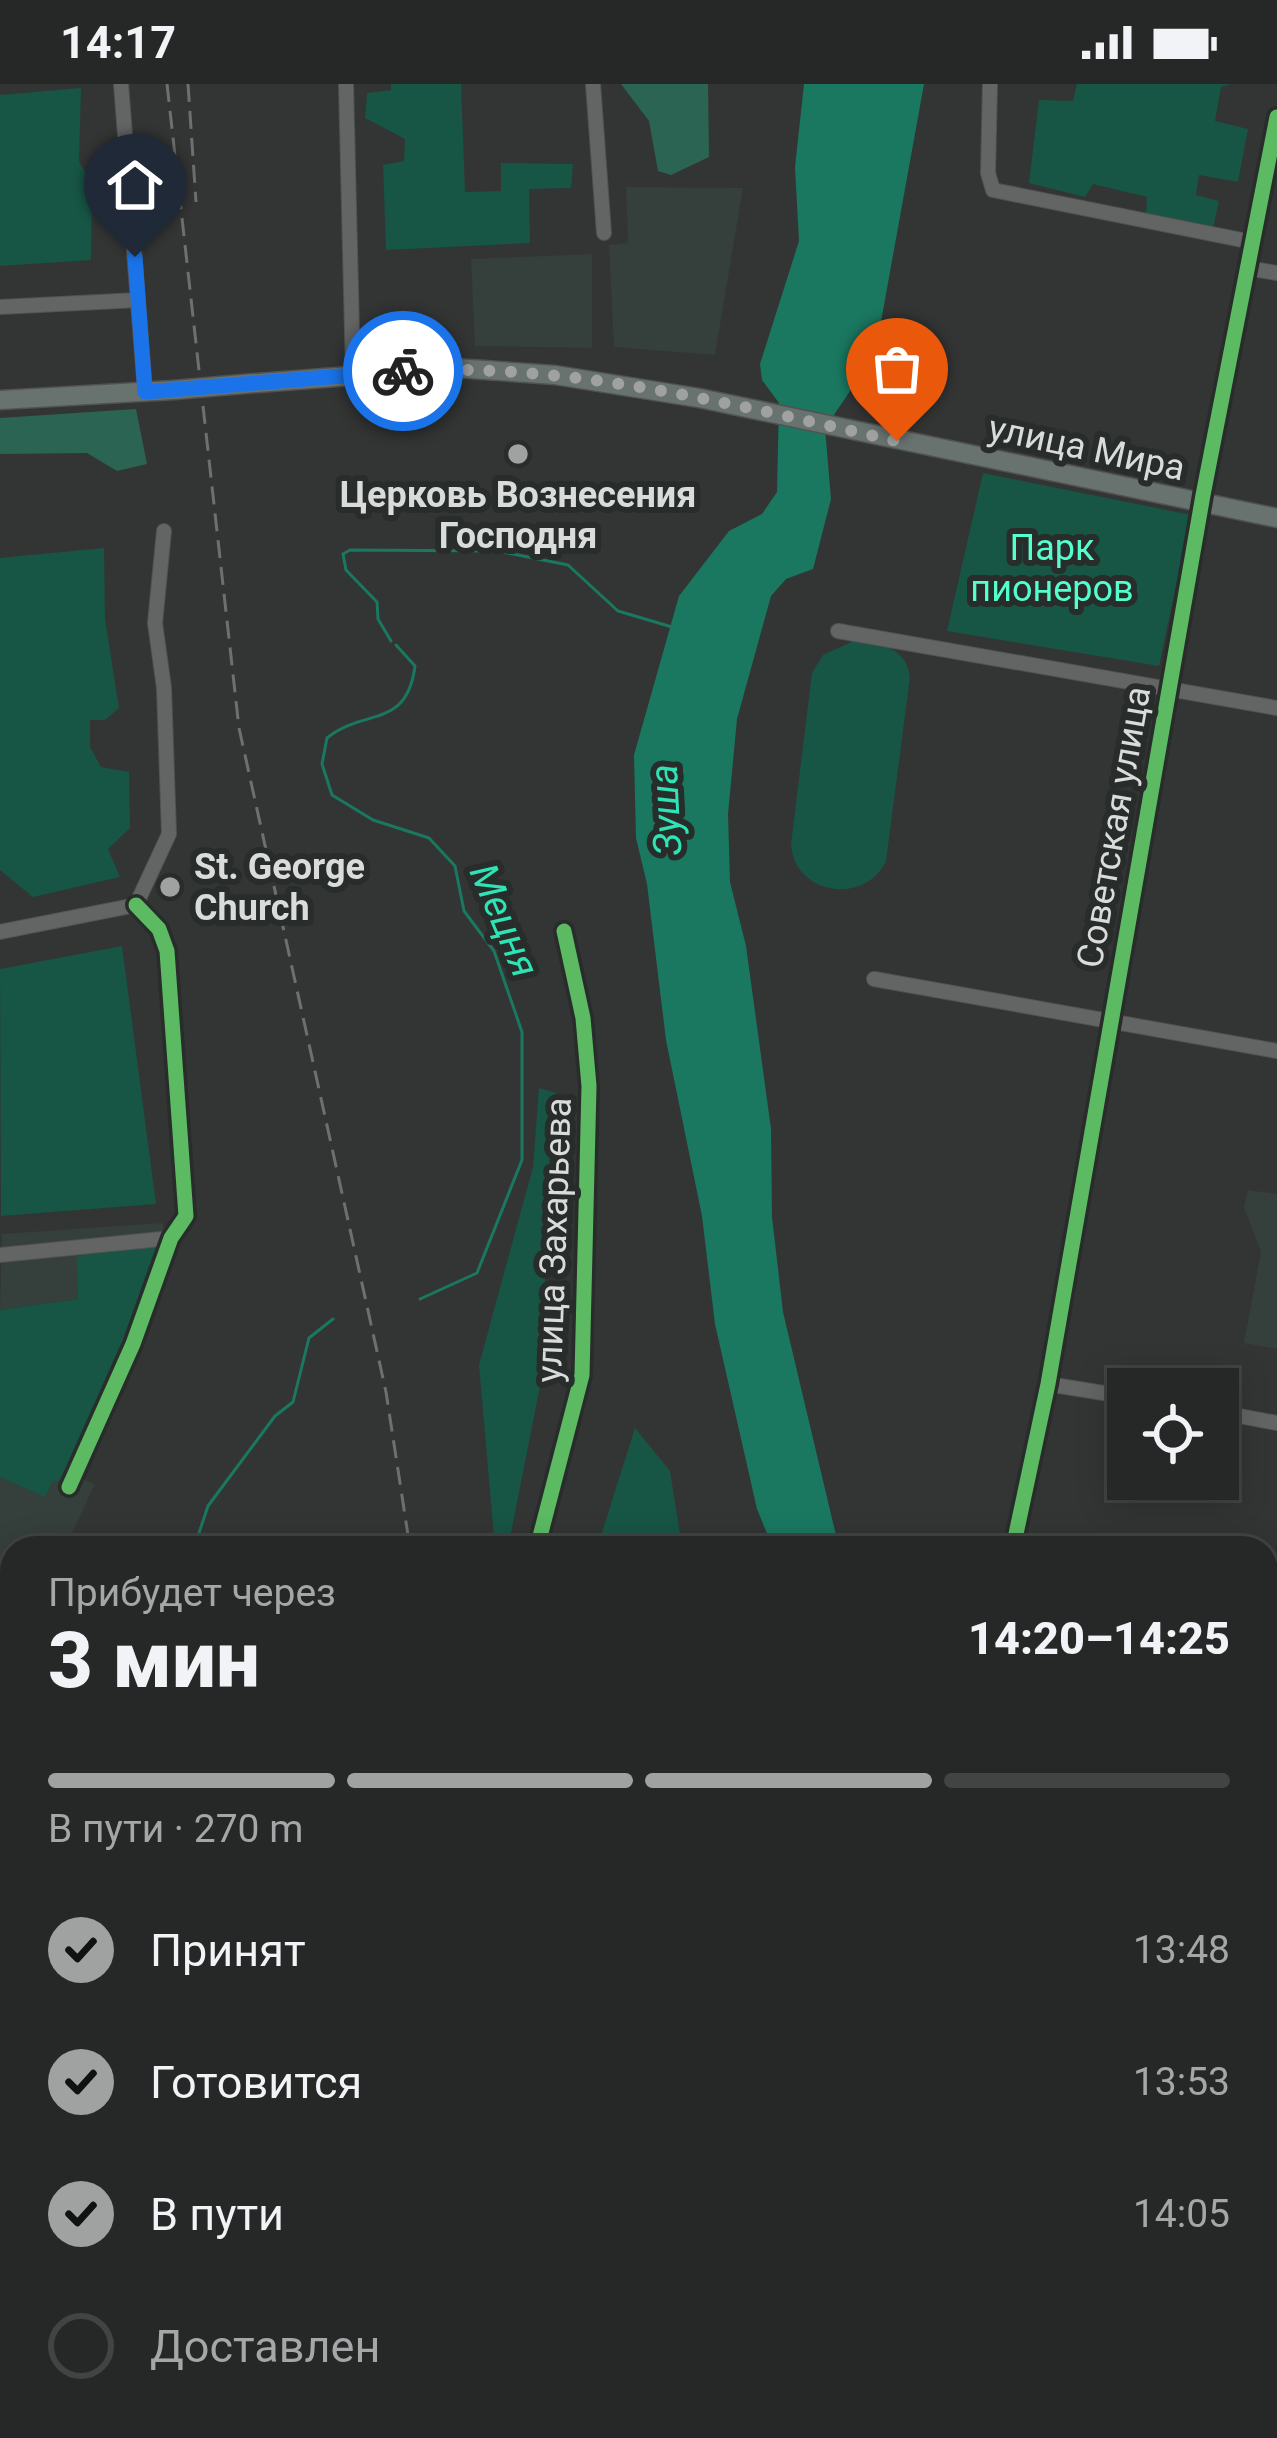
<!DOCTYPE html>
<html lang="ru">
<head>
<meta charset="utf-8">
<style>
  :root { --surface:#262827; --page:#2e302f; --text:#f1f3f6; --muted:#a4a6a7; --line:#424444; --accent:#a0a2a1 }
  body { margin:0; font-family:Roboto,sans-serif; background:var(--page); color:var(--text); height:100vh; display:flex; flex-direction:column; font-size:45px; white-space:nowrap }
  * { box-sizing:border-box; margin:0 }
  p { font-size:39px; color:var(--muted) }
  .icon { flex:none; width:66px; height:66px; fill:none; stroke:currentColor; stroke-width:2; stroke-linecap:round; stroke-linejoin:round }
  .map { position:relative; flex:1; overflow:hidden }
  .panel { position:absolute; left:0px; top:1452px; width:1278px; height:903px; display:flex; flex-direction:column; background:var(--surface); border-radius:36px 36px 0 0; box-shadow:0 6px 30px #0003,0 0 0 3px var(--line) }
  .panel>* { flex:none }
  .buttons { position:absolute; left:1107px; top:1284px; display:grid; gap:24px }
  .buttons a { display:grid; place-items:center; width:132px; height:132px; border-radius:0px; background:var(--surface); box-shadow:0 6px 30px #0003,0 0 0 3px var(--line); font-size:60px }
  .pin { position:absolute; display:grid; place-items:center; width:102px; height:102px; color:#fff; margin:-123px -51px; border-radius:50% 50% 50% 0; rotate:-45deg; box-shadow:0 0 12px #0007 }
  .pin .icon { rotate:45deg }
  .courier { position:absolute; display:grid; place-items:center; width:120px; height:120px; margin:-60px; border:9px solid #1a73e8; border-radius:50%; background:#fff; color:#222; box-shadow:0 3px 15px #0007 }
  .head em { font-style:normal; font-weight:800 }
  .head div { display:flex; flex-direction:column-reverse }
  .head { display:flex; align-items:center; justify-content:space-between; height:204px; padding:0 48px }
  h1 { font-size:78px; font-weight:800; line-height:90px }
  .bar { display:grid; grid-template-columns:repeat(4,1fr); gap:18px 12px; align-content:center; height:144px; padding:0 48px }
  .bar i { height:15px; border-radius:9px; background:var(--line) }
  .bar .on { background:var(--accent) }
  .bar p { grid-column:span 4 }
  ol { padding:0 48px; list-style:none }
  li { display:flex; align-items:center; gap:36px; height:132px }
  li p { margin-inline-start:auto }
  li .icon { padding:12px; border-radius:50%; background:var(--accent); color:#111; stroke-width:4 }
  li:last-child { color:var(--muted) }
  li i { width:66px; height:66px; border:6px solid var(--line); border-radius:50% }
  .status { display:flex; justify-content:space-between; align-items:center; height:84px; padding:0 60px; background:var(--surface); direction:ltr }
  .status svg { height:33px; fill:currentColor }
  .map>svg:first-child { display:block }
  .built { fill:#353f3b }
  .green { fill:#175544 }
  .forest { fill:#2b6452 }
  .water { fill:#1a7860 }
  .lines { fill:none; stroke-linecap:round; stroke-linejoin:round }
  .stream { stroke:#1a7860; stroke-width:3 }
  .minor-casing { stroke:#515252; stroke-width:16 }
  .major-casing { stroke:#515252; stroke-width:21 }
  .minor { stroke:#636564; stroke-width:14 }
  .major { stroke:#68726f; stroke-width:18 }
  .rail { stroke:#6e7070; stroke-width:3; stroke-dasharray:18 9; stroke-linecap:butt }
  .major-bridge-casing { stroke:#515252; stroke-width:21; stroke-linecap:butt }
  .major-bridge { stroke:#68726f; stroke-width:18 }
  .cycleway-casing { stroke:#282c2a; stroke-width:22 }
  .cycleway { stroke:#5cba63; stroke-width:15 }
  .done { stroke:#a0a2a1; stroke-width:12; stroke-dasharray:0 21.6 }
  .route { stroke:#1a73e8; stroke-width:15 }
  .poi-dot { fill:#a0a2a1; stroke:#282c2a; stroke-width:4.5 }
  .labels { text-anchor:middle; stroke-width:12; stroke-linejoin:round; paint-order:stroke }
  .street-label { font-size:36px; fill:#dadcdb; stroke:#282c2a }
  .poi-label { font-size:36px; font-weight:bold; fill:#dadcdb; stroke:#282c2a }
  .park-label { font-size:36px; fill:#55fece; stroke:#282c2a }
  .water-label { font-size:39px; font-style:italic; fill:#2ee4b5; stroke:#282c2a }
</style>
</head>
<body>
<div class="status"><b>14:17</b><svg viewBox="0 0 49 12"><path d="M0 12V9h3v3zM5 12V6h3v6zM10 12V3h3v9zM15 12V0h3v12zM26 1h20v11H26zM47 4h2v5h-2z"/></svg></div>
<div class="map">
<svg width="1277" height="2354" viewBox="0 0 1277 2354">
  <rect width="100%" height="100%" fill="#333534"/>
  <path class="built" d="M626 103 743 104 715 271 614 263 609 161 628 159Z
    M592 170V264L475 262 471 175Z
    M1248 1106 1277 1110V1265L1244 1259 1261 1168 1244 1123Z
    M161 1139 176 1158 78 1172V1215L0 1226 2 1150Z
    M0 1393 44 1412 52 1398 77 1393 95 1400 65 1464H12V1510L0 1538Z
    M70 2343H321L325 2354H68Z"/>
  <path class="green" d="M391 0H461L465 108 501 107V79L573 80 571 104 529 105 530 159 386 166 383 81 404 77 405 55 365 34 367 9 391 6Z
    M1077 0H1230L1221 3 1215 37 1248 45 1238 98 1199 91 1196 111 1219 117 1213 144 1146 129 1147 113 1093 100 1085 113 1029 99 1039 16 1073 17Z
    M81 4 79 77 92 101 91 176 0 182V11Z
    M983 389 1191 431 1159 582 947 547Z
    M104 464 105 535 119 624 105 636H90V663L101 683 129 688 130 744 108 765 120 793 33 813 0 786V474Z
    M856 556C882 561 906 563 910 593L886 777C865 822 794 811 791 760L812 589 823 571Z
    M122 862 156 1120 1 1132 0 885Z
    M539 1004 556 1009 547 1099 543 1287 508 1464H495L479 1281 533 1083Z
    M176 1158 77 1393 52 1398 45 1413 0 1393V1226L78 1215 77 1172Z
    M635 1344 670 1387 681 1456 656 1458V1464H597Z
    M597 2343H787L794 2354H603Z
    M910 2343H1088L1096 2354H917Z"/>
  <path class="forest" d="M621 0H708L709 73 671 91 658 87 649 37Z
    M136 325 147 380 117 387 87 369 0 370V334Z
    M1266 2046 1277 2048V2170L1266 2159Z"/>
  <path class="water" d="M804 0H924L880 243 861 291 825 344 831 415 813 485 786 495 771 512 737 635 728 730 730 798 746 862 771 1045 772 1133 783 1228 839 1464H773L757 1425 715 1240 702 1132 666 956 647 800 636 754 634 671 679 512 729 447 762 430 777 408 779 319 762 296 760 280 799 157 795 83Z
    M1266 2168 1277 2178V2297L1266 2285Z"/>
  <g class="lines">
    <path class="stream" d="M391 557 378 535 377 518 346 486 343 470 350 466 498 467 568 481 618 527 672 543
      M396 561 415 582C407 646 363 624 327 654L322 680 332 711 373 736 429 754 455 782 464 827 494 867 522 948V1076L477 1189 420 1215
      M194 1464 208 1422 275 1332 293 1318 309 1254 333 1235
      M0 1863 12 1859
      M0 1919 12 1942
      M0 1986 12 1977"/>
    <defs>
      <path id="minor" d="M121 0 145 307
        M346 0 353 289
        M593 0 604 149
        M990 0 988 89 993 106 1252 158
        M1246 184 1277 189
        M0 223 138 216
        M838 547 1277 624
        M136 821 169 750 164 604 155 539 164 447
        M0 848 136 821
        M874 895 1277 967
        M0 1171 171 1154
        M1048 1300 1128 1313
        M1218 1328 1277 1339
        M69 1403 133 1260 171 1154 186 1132 167 867 159 845 136 821
        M537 1464 582 1291 589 1002 583 934 564 847
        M1013 1464 1048 1300 1203 411 1277 33
        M1266 1658 1277 1659
        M342 2343 344 2354
        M846 2343 854 2354"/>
      <path id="major" d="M243 300 456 284 555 291 699 314 1277 434
        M0 316 174 306
        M0 2313 7 2354
        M1266 2331 1277 2306
        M1255 2354 1260 2343"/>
    </defs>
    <use href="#minor" class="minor-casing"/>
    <use href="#major" class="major-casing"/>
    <use href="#minor" class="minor"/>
    <use href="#major" class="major"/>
    <path class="rail" d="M167 0 239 644 386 1308 410 1464
      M188 0 196 118
      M416 2343 419 2354"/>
    <defs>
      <path id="major-bridge" d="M174 306 243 300"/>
    </defs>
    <use href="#major-bridge" class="major-bridge-casing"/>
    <use href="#major-bridge" class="major-bridge"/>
    <defs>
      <path id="cycleway" d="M69 1403 133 1260 171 1154 186 1132 167 867 159 845 136 821
        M537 1464 582 1291 589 1002 583 934 564 847
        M1013 1464 1048 1300 1203 411 1277 33"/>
    </defs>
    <use href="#cycleway" class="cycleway-casing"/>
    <use href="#cycleway" class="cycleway"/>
  </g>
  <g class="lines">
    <path class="done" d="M403 287C570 278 735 321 897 357"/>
    <path class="route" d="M135 173 145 308 403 287"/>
  </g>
  <g class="poi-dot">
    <circle cx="518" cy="370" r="12"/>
    <circle cx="170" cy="803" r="12"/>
  </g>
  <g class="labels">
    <g class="street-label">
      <text transform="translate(1087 363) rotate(12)" y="13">улица Мира</text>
      <text transform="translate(1113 743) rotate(-80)" y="13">Советская улица</text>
      <text transform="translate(553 1156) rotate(-88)" y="13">улица Захарьева</text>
    </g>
    <g class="poi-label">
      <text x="518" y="423">Церковь Вознесения<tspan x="518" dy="41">Господня</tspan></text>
      <text x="194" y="795" text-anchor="start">St. George<tspan x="194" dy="41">Church</tspan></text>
    </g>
    <g class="park-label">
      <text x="1052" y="476">Парк<tspan x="1052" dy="41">пионеров</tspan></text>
    </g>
    <g class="water-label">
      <text transform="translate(665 726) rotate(-93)" y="14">Зуша</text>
      <text transform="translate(505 836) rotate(67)" y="14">Мецня</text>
    </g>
  </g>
</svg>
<div class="buttons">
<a><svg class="icon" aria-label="locate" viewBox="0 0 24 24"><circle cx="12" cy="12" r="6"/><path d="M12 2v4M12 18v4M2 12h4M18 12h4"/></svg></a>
</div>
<div class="pin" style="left:897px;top:357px;background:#ea580c"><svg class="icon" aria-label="bag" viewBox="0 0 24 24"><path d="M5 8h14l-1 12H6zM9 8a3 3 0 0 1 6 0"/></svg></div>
<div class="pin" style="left:135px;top:173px;background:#1f2937"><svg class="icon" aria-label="home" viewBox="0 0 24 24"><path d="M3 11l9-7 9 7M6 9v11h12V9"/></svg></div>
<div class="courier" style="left:403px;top:287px"><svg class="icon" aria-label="bike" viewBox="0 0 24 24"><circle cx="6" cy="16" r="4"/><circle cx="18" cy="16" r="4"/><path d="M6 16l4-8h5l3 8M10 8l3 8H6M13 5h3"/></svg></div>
<section class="panel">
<div class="head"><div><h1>3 мин</h1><p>Прибудет через</p></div><em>14:20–14:25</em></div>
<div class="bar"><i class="on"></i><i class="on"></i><i class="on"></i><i></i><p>В пути · 270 m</p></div>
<ol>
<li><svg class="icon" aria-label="check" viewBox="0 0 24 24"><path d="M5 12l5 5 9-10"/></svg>Принят<p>13:48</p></li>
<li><svg class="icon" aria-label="check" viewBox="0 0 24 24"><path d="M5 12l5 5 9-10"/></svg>Готовится<p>13:53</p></li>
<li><svg class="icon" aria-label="check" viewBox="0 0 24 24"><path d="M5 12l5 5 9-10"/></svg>В пути<p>14:05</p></li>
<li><i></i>Доставлен</li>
</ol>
</section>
</div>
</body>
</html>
